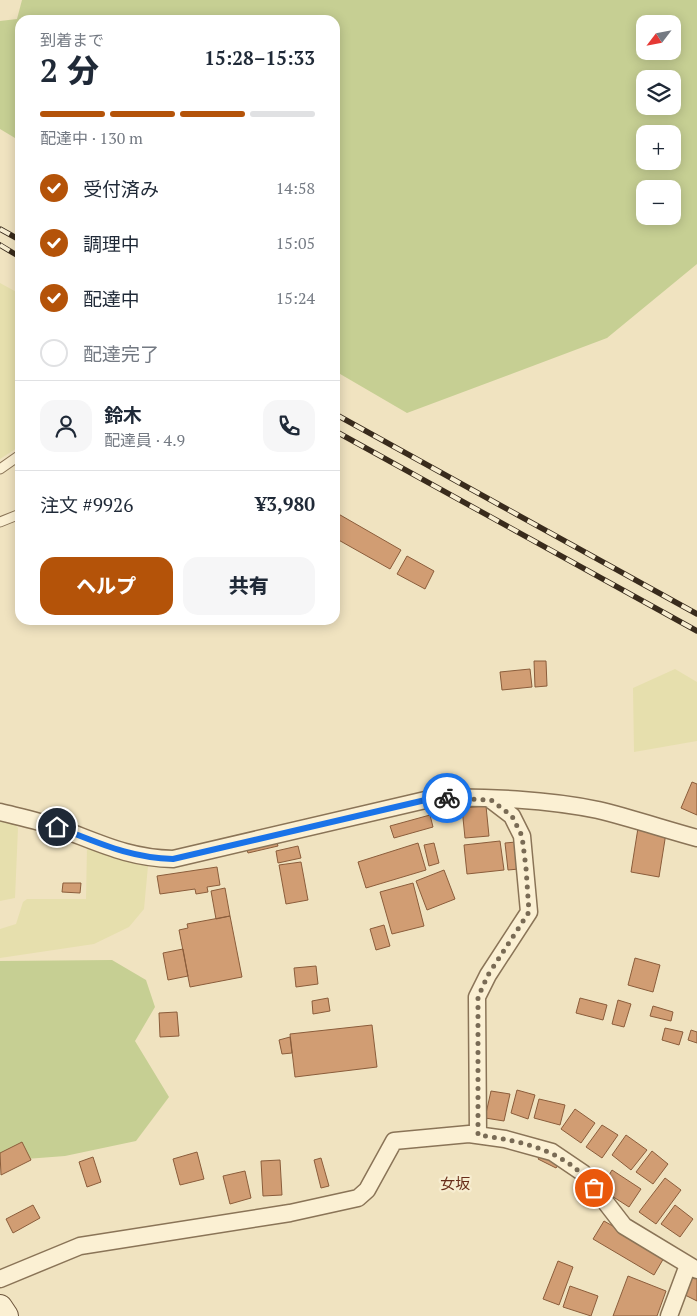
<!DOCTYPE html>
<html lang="ja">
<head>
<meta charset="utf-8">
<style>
  :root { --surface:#fff; --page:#f6f6f7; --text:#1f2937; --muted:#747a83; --line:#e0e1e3; --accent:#b45309 }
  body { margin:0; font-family:"PT Serif","Noto Sans JP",serif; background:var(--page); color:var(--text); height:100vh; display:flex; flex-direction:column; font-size:19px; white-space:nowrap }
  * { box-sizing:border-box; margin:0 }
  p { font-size:16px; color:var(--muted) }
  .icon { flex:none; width:28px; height:28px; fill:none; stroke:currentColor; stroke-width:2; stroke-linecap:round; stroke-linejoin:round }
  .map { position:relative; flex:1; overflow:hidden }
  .sheet { position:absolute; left:15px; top:15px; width:325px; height:610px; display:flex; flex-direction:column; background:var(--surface); border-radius:15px; box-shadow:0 2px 12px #0003 }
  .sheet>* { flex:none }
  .needle { width:32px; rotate:238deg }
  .fabs { position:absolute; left:636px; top:15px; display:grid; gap:10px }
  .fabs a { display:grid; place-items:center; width:45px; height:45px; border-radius:10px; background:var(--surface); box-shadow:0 2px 12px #0003; font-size:25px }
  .pin { position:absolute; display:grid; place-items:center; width:42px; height:42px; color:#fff; margin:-21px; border:2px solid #fff; border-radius:50%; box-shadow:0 1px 5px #0007 }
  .courier { position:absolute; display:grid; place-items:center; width:50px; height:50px; margin:-25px; border:4px solid #1a73e8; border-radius:50%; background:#fff; color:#222; box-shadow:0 1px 6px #0007 }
  .headline em { font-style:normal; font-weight:800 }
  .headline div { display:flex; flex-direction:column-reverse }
  .headline { display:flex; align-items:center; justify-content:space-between; height:85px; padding:0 25px }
  h1 { font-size:32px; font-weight:800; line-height:38px }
  .bar { display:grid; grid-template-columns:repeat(4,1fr); gap:8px 5px; align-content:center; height:60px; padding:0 25px }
  .bar i { height:6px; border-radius:4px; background:var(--line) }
  .bar .selected { background:var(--accent) }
  .bar p { grid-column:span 4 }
  .line { display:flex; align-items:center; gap:12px; padding:0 25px; border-top:1px solid var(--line) }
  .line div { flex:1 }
  .round { display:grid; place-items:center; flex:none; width:52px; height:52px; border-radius:15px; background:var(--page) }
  ol { padding:0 25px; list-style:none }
  li { display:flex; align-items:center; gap:15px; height:55px }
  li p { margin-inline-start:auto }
  li .icon { padding:5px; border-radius:50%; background:var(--accent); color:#fff; stroke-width:4 }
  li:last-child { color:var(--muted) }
  li i { width:28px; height:28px; border:2px solid var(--line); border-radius:50% }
  .action { display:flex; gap:10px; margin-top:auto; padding:10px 25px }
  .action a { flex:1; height:58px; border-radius:15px; background:var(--accent); color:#fff; font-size:20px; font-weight:800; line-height:58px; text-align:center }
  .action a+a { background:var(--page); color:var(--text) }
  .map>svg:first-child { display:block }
  .farmland { fill:#e6dfad }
  .green { fill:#c6cf93; fill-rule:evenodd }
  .building { fill:#d19d73; stroke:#8b5d3b }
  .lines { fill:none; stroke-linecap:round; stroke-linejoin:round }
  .lane-casing { stroke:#8a7457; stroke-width:11 }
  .street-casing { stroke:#8a7457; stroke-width:19 }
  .secondary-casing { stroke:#6c543a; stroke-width:26 }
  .lane { stroke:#fbf0d3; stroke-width:9 }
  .street { stroke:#fbf0d3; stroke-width:16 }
  .secondary { stroke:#fbf0d3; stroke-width:24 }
  .rail-casing { stroke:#392b1c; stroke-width:5.5 }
  .rail { stroke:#f7edd0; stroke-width:4; stroke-dasharray:11; stroke-linecap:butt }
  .done { stroke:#796b55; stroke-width:5; stroke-dasharray:0 9 }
  .route { stroke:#1a73e8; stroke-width:6 }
  .labels { text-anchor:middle; stroke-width:4.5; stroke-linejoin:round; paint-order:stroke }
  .neighbourhood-label { font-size:15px; fill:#682c19; stroke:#f7edd0 }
</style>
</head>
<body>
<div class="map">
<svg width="697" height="1316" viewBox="0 0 697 1316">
  <rect width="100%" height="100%" fill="#f0e3c0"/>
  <path class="farmland" d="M0 283 20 294V446L0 459Z
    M675 669 697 682V741L634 752 633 688Z
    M0 819 14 823 18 828 15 898 0 901Z
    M87 846 136 864 148 866 144 909 129 927 94 944 0 958V929L16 924 23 902 27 899H86Z"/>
  <path class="green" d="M22 0H697V264L607 338 407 413 335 371V20H20V141L0 129V21L17 19ZM645 24H672V51H645ZM645 79H672V106H645ZM645 134H672V161H645ZM645 189H672V216H645Z
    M112 960 146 980 155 1007 135 1041 169 1097 136 1141 65 1156 0 1161V961Z"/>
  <path class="building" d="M335 512 401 550 390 569 335 538Z
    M407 556 434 571 425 589 397 574Z
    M534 661H546L547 686 535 687Z
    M530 669 532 687 502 690 500 672Z
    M692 782 697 784V815L681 808Z
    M486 806 489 836 465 838 462 808Z
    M430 815 433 827 394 838 390 826Z
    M638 828 666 833 659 877 631 872Z
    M276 839 278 846 248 853 246 847Z
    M500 841 504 870 467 874 464 845Z
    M516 842 519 869 508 870 505 843Z
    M418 843 426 870 366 888 358 862Z
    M434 843 439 863 429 866 424 845Z
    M298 846 301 858 278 863 276 851Z
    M301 862 308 900 286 904 279 865Z
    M217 867 220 885 207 887 208 892 196 894 195 889 160 894 157 876Z
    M444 870 455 899 427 910 416 881Z
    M63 883H81L80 893 62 892Z
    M413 883 424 926 392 934 380 892Z
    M225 888 230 916 216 919 211 891Z
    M230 916 242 977 190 987 179 930 188 928 187 924Z
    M384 925 390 946 376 950 370 929Z
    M183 949 188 976 168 980 163 953Z
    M635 958 660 965 653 992 628 985Z
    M316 966 318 984 296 987 294 968Z
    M328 998 330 1011 313 1014 312 1001Z
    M580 998 607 1005 603 1020 576 1013Z
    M618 1000 631 1004 624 1027 612 1024Z
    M653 1006 673 1012 671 1021 650 1016Z
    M177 1012 179 1036 160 1037 159 1013Z
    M372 1025 377 1067 295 1077 290 1034Z
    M665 1028 683 1032 679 1045 662 1040Z
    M691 1030 697 1032V1043L688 1040Z
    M290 1037 292 1053 282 1054 279 1040Z
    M517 1090 535 1095 528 1119 511 1113Z
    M491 1091 510 1094 504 1121 485 1118Z
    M539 1099 565 1105 560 1125 534 1118Z
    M575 1109 595 1123 581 1143 561 1129Z
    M602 1125 618 1135 602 1158 586 1147Z
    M626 1135 647 1150 631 1170 612 1155Z
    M22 1142 31 1160 1 1175 0 1153Z
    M652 1151 668 1164 653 1184 636 1172Z
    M197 1152 204 1179 180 1185 173 1159Z
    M541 1154 559 1164 556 1168 538 1159Z
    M93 1157 101 1182 87 1187 79 1162Z
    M321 1158 329 1186 321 1188 314 1160Z
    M280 1160 282 1195 263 1196 261 1161Z
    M612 1170 641 1189 629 1207 601 1189Z
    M245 1171 251 1198 230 1204 223 1176Z
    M665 1178 681 1190 656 1224 639 1212Z
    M33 1205 40 1218 13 1233 6 1219Z
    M675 1205 693 1219 680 1237 661 1224Z
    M604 1221 665 1256 654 1275 593 1239Z
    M558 1261 573 1267 559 1305 543 1299Z
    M694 1272 697 1274V1301L683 1294Z
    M628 1276 666 1291 657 1316H613Z
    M570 1286 598 1296 591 1316 563 1307Z"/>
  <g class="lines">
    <defs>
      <path id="lane" d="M0 469 20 455
        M0 522 20 514"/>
      <path id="street" d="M0 812C20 817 40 821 59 828 100 843 128 858 173 859L434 798C482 796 551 800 598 810 631 818 664 829 697 838
        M478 1135 477 997 488 975 529 912 522 836 512 816 491 800
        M0 1279 80 1246 290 1213 358 1198 367 1190 394 1141 469 1134 505 1139 552 1152 583 1173 624 1226 697 1270
        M669 1316 688 1265"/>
      <path id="secondary" d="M0 1307 6 1316"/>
    </defs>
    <use href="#lane" class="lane-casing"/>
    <use href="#street" class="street-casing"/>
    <use href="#secondary" class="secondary-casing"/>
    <use href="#lane" class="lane"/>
    <use href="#street" class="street"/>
    <use href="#secondary" class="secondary"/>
    <defs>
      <path id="rail" d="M0 229 20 240
        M0 245 20 257
        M335 414 697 614
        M335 431 697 631"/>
    </defs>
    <use href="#rail" class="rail-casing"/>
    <use href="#rail" class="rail"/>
  </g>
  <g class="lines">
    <path class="done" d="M447 798 491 800 512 816 522 836 526 868 529 912 488 975 478 997V1135C522 1141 566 1150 594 1188"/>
    <path class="route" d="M57 827C97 842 129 858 173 859L434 798H447"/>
  </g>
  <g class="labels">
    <g class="neighbourhood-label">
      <text x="455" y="1189">女坂</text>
    </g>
  </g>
</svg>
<div class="fabs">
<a><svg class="needle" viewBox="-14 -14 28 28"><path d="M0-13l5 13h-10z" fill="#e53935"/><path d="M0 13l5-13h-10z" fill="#747a83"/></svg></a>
<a><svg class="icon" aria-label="layers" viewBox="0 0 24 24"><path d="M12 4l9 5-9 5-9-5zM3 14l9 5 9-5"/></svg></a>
<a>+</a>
<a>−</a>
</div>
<div class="pin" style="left:594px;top:1188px;background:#ea580c"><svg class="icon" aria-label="bag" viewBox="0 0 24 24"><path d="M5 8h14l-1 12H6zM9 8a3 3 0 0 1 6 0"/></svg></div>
<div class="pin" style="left:57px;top:827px;background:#1f2937"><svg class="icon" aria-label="home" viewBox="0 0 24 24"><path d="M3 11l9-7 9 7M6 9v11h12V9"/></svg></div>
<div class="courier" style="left:447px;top:798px"><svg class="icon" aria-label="bike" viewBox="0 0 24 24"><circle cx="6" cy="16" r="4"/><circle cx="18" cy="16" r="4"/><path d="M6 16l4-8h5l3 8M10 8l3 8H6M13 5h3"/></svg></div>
<section class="sheet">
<div class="headline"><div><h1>2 分</h1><p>到着まで</p></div><em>15:28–15:33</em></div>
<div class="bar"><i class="selected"></i><i class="selected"></i><i class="selected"></i><i></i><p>配達中 · 130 m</p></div>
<ol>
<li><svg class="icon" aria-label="check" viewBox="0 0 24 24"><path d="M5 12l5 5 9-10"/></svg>受付済み<p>14:58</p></li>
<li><svg class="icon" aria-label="check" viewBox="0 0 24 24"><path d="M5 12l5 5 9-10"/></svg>調理中<p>15:05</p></li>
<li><svg class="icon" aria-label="check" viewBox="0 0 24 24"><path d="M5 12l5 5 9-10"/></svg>配達中<p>15:24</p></li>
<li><i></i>配達完了</li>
</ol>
<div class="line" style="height:90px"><a class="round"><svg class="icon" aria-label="person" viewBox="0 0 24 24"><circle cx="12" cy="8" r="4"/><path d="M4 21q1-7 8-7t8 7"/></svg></a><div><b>鈴木</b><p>配達員 · 4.9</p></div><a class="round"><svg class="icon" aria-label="phone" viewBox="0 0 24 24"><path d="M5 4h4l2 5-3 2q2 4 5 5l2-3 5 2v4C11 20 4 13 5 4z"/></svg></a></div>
<div class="line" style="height:65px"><div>注文 #9926</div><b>¥3,980</b></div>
<div class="action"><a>ヘルプ</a><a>共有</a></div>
</section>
</div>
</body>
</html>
